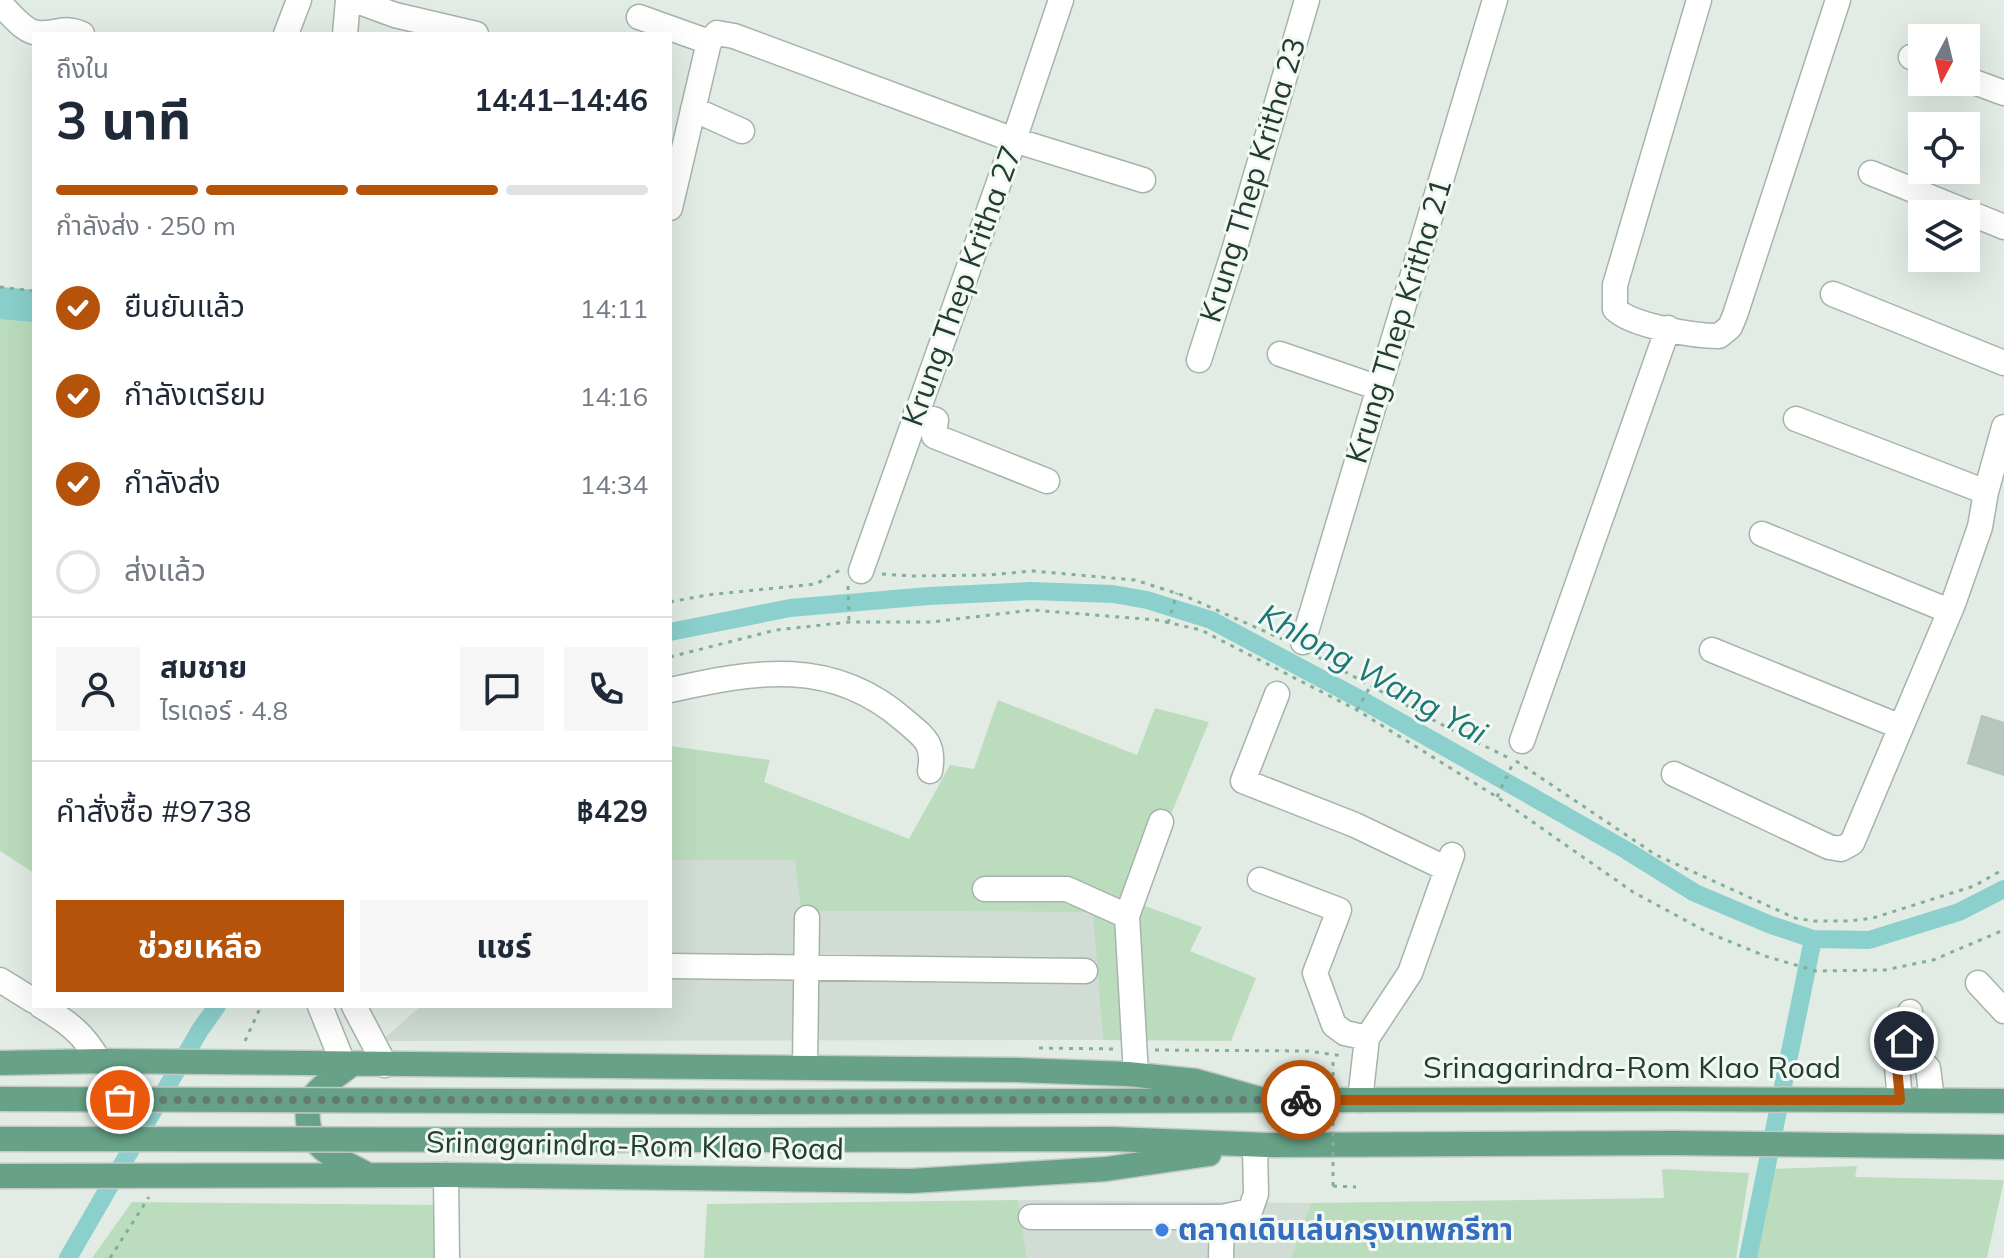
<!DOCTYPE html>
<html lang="th">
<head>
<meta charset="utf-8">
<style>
  :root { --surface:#fff; --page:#f6f6f7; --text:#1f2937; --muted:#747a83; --line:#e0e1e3; --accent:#b45309 }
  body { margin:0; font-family:Mulish,"Noto Sans Thai",sans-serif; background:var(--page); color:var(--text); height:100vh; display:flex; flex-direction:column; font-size:30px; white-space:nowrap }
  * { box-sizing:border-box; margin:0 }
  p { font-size:26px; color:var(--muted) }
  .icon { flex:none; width:44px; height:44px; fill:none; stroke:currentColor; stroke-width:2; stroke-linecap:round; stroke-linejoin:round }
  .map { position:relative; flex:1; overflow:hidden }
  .panel { position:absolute; left:32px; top:32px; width:640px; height:976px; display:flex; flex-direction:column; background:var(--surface); border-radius:0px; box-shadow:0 8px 32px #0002 }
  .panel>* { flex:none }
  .needle { width:52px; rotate:187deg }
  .controls { position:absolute; left:1908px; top:24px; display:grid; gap:16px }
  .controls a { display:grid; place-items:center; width:72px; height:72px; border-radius:0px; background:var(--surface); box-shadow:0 8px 32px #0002; font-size:40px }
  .pin { position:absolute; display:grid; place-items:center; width:68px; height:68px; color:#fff; margin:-34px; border:4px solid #fff; border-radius:50%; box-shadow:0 2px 8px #0007 }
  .courier { position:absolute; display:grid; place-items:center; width:80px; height:80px; margin:-40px; border:6px solid #b45309; border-radius:50%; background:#fff; color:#222; box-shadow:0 2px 10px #0007 }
  .summary em { font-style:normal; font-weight:700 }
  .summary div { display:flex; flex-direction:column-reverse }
  .summary { display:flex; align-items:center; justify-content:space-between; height:136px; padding:0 24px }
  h1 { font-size:52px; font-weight:700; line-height:60px }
  .bar { display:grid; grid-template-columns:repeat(4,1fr); gap:12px 8px; align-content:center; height:96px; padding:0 24px }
  .bar i { height:10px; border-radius:6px; background:var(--line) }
  .bar .current { background:var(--accent) }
  .bar p { grid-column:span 4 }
  .line { display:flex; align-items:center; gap:20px; padding:0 24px; border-top:2px solid var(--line) }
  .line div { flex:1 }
  .round { display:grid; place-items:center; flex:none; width:84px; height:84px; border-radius:0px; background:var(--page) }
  ol { padding:0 24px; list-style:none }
  li { display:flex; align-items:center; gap:24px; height:88px }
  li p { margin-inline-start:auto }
  li .icon { padding:8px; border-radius:50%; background:var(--accent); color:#fff; stroke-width:4 }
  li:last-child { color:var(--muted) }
  li i { width:44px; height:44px; border:4px solid var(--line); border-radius:50% }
  .primary-button { display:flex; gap:16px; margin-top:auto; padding:16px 24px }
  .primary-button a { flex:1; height:92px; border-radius:0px; background:var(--accent); color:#fff; font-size:32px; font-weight:700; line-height:92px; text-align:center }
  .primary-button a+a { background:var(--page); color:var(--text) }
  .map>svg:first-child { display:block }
  .built { fill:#d0dcd4 }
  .green { fill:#bbddbd }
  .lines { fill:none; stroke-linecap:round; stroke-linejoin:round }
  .canal { stroke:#8bd0cd; stroke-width:18 }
  .river { stroke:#8bd0cd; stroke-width:32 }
  .building { fill:#b7c7be; stroke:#b4c5bb; stroke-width:2 }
  .minor-casing { stroke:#a5b4ab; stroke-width:27 }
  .major-casing { stroke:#c1c9c5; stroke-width:27 }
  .path { stroke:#83af98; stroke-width:3; stroke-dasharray:4 6; stroke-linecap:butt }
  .minor { stroke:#fff; stroke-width:24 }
  .major { stroke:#67a187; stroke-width:24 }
  .major-bridge-casing { stroke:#c1c9c5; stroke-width:27; stroke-linecap:butt }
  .path-bridge { stroke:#83af98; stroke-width:3; stroke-dasharray:4 6; stroke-linecap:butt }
  .major-bridge { stroke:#67a187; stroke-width:24 }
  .done { stroke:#657a6f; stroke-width:8; stroke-dasharray:0 14.4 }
  .route { stroke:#b45309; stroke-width:10 }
  .shop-dot { fill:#3f7fe0; stroke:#f2f8f4; stroke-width:3 }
  .labels { text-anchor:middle; stroke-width:6; stroke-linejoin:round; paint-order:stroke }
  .street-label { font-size:30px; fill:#223d30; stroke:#f2f8f4 }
  .shop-label { font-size:30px; font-weight:bold; fill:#366cbe; stroke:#f2f8f4; text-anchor:start }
  .water-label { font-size:32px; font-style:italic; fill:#1d7875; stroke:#f2f8f4 }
</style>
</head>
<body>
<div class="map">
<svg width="2004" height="1258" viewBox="0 0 2004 1258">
  <rect width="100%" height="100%" fill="#e2ece5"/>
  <path class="built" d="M670 860H795L802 911 1094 912 1103 1040 381 1041 421 1006H670Z
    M1018 1200 1311 1203 1291 1258H1027Z"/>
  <path class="green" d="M0 314 8 317 34 318V873L0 851Z
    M998 700 1137 755 1155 708 1209 722 1135 902 1202 927 1190 951 1256 978 1231 1041 1103 1040 1093 912 801 911 795 860H670V746L770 760 764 782 909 839 950 765 974 769Z
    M1857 1166 1855 1177 2004 1180 1987 1258H1756L1773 1169Z
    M1662 1169 1749 1173 1736 1258H1291L1311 1203 1664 1198Z
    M1018 1200 1027 1258H704L707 1204Z
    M132 1202 438 1205V1258H92Z"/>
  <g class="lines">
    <path class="canal" d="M670 632 790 608 929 596 1031 591 1113 594 1147 600 1211 620 1367 703 1626 850 1695 893 1771 925 1813 939 1869 940 1959 912 2004 889
      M68 1258 200 1030 217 1006
      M1748 1258 1813 939"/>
    <path class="river" d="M0 303 34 306"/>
  </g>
  <path class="building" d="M1982 716 2004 723V775L1968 763Z"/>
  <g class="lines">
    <defs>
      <path id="minor" d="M354 0 395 15 476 34
        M1699 0 1615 285V309C1632 326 1694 336 1719 336L1730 327 1735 315 1838 0
        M2 6C12 15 24 32 38 33 56 35 62 25 82 34
        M639 17 709 42
        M286 34 299 0
        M345 34 348 0
        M1911 57 1922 62
        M1966 79 2004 93
        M693 109 742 131
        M1871 173 2004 227
        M670 208 709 42 717 33 734 36 1014 140 1143 180
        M1833 294 2004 363
        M1280 354 1379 388
        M1199 360 1233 254 1307 0
        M916 413 936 420 934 436 1047 481
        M1796 419 1986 492
        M1762 534 1949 611
        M861 571 1014 140 1061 0
        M1303 642 1495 0
        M1712 650 1901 727
        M670 690C755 671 832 657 904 720 924 737 935 743 930 771
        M1277 694 1243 781 1355 825 1447 869
        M1522 741 1668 328
        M1674 774 1829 847 1841 849 1852 843 1953 604 1980 527 1986 492 2004 427
        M1260 880 1339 910 1315 973 1334 1025 1345 1033 1367 1038
        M985 889H1067L1127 916
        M670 966 1085 971
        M0 980 34 1001
        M1978 983 2004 1011
        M41 1006C68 1022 84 1034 99 1061
        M320 1006 343 1063
        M354 1006 385 1065
        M1902 1052 1920 1060 1928 1068 1932 1100
        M805 1067 807 918
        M1136 1075 1127 916 1161 822
        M1360 1100 1367 1038 1410 973 1452 855
        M1900 1100 1897 1067 1910 1012
        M446 1175 447 1258
        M1031 1217H1222L1250 1211 1256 1194 1255 1147
        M1221 1258 1222 1217"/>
      <path id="major" d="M0 1063 104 1061 1017 1070 1128 1074 1196 1081 1260 1099
        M352 1064C340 1074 322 1084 313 1097 308 1104 307 1113 308 1121 310 1150 343 1161 366 1174
        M758 1102 1678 1099 2004 1101
        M731 1140 1112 1139 1267 1145 1675 1143 2004 1147
        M0 1176 446 1175 911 1181 1106 1169 1209 1154"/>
    </defs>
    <use href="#minor" class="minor-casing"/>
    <use href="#major" class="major-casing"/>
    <path class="path" d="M0 287 34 291
      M882 574 912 576 989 575 1032 571 1135 580 1185 596 1282 639
      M848 586 849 622
      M670 602 707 595 816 584 840 570
      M1168 623 1177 593
      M670 657 776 630 849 622H931L1032 610 1157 620 1201 630 1357 710 1497 797 1633 892 1709 933 1765 956 1816 971 1885 970 1933 960 2004 930
      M1318 657 1448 728 1509 758
      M1357 710 1371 685
      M1516 761 1656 855 1795 918 1814 921H1850L1873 918 1974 886 2004 869
      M1497 797 1514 761
      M245 1041 261 1006
      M1039 1048 1115 1049
      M1155 1050 1308 1051 1343 1056
      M1333 1186 1356 1187
      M110 1258 149 1197"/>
    <use href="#minor" class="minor"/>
    <use href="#major" class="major"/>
    <defs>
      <path id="major-bridge" d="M0 1099 758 1102
        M0 1139 731 1140"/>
    </defs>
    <use href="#major-bridge" class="major-bridge-casing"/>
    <path class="path-bridge" d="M1333 1186V1056"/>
    <use href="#major-bridge" class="major-bridge"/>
  </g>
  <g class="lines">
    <path class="done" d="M120 1100H1301"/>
    <path class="route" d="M1301 1100H1900L1897 1067 1904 1041"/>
  </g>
  <circle class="shop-dot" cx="1162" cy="1230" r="8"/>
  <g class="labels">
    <g class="street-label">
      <text transform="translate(1253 180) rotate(-73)" y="10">Krung Thep Kritha 23</text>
      <text transform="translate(962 286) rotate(-70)" y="10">Krung Thep Kritha 27</text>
      <text transform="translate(1399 321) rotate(-73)" y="10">Krung Thep Kritha 21</text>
      <text x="1632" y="1078">Srinagarindra-Rom Klao Road</text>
      <text transform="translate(635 1146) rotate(1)" y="10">Srinagarindra-Rom Klao Road</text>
    </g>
    <g class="shop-label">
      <text x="1178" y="1240">ตลาดเดินเล่นกรุงเทพกรีฑา</text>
    </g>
    <g class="water-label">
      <text transform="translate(1373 674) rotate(29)" y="11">Khlong Wang Yai</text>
    </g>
  </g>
</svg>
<div class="controls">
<a><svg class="needle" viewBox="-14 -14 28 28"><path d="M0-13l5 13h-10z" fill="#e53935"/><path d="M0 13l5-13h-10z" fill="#747a83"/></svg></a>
<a><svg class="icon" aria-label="locate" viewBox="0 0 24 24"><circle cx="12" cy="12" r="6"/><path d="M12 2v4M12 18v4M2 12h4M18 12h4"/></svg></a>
<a><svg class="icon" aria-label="layers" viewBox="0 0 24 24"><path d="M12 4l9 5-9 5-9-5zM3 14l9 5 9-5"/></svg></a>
</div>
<div class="pin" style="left:120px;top:1100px;background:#ea580c"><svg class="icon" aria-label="bag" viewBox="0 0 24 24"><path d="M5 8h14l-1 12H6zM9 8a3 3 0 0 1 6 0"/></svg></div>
<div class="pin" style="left:1904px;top:1041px;background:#1f2937"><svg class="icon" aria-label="home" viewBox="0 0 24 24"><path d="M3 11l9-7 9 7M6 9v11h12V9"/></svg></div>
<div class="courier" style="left:1301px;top:1100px"><svg class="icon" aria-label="bike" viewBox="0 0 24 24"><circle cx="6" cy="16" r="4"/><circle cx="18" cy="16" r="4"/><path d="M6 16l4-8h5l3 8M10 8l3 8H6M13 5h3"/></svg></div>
<section class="panel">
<div class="summary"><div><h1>3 นาที</h1><p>ถึงใน</p></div><em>14:41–14:46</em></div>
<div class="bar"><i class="current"></i><i class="current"></i><i class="current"></i><i></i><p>กำลังส่ง · 250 m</p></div>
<ol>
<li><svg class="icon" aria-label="check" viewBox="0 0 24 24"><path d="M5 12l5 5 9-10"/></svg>ยืนยันแล้ว<p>14:11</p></li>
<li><svg class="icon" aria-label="check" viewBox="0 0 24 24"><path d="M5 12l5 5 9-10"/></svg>กำลังเตรียม<p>14:16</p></li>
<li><svg class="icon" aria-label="check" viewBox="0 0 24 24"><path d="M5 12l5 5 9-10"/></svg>กำลังส่ง<p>14:34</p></li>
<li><i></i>ส่งแล้ว</li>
</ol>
<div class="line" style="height:144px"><a class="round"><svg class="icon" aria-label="person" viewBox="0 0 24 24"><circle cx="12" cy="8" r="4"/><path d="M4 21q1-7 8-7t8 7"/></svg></a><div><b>สมชาย</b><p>ไรเดอร์ · 4.8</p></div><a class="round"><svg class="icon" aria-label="chat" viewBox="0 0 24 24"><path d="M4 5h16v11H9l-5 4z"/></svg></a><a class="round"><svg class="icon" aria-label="phone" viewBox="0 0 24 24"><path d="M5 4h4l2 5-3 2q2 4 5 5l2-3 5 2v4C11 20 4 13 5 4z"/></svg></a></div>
<div class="line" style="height:104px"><div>คำสั่งซื้อ #9738</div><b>฿429</b></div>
<div class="primary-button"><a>ช่วยเหลือ</a><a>แชร์</a></div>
</section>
</div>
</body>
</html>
